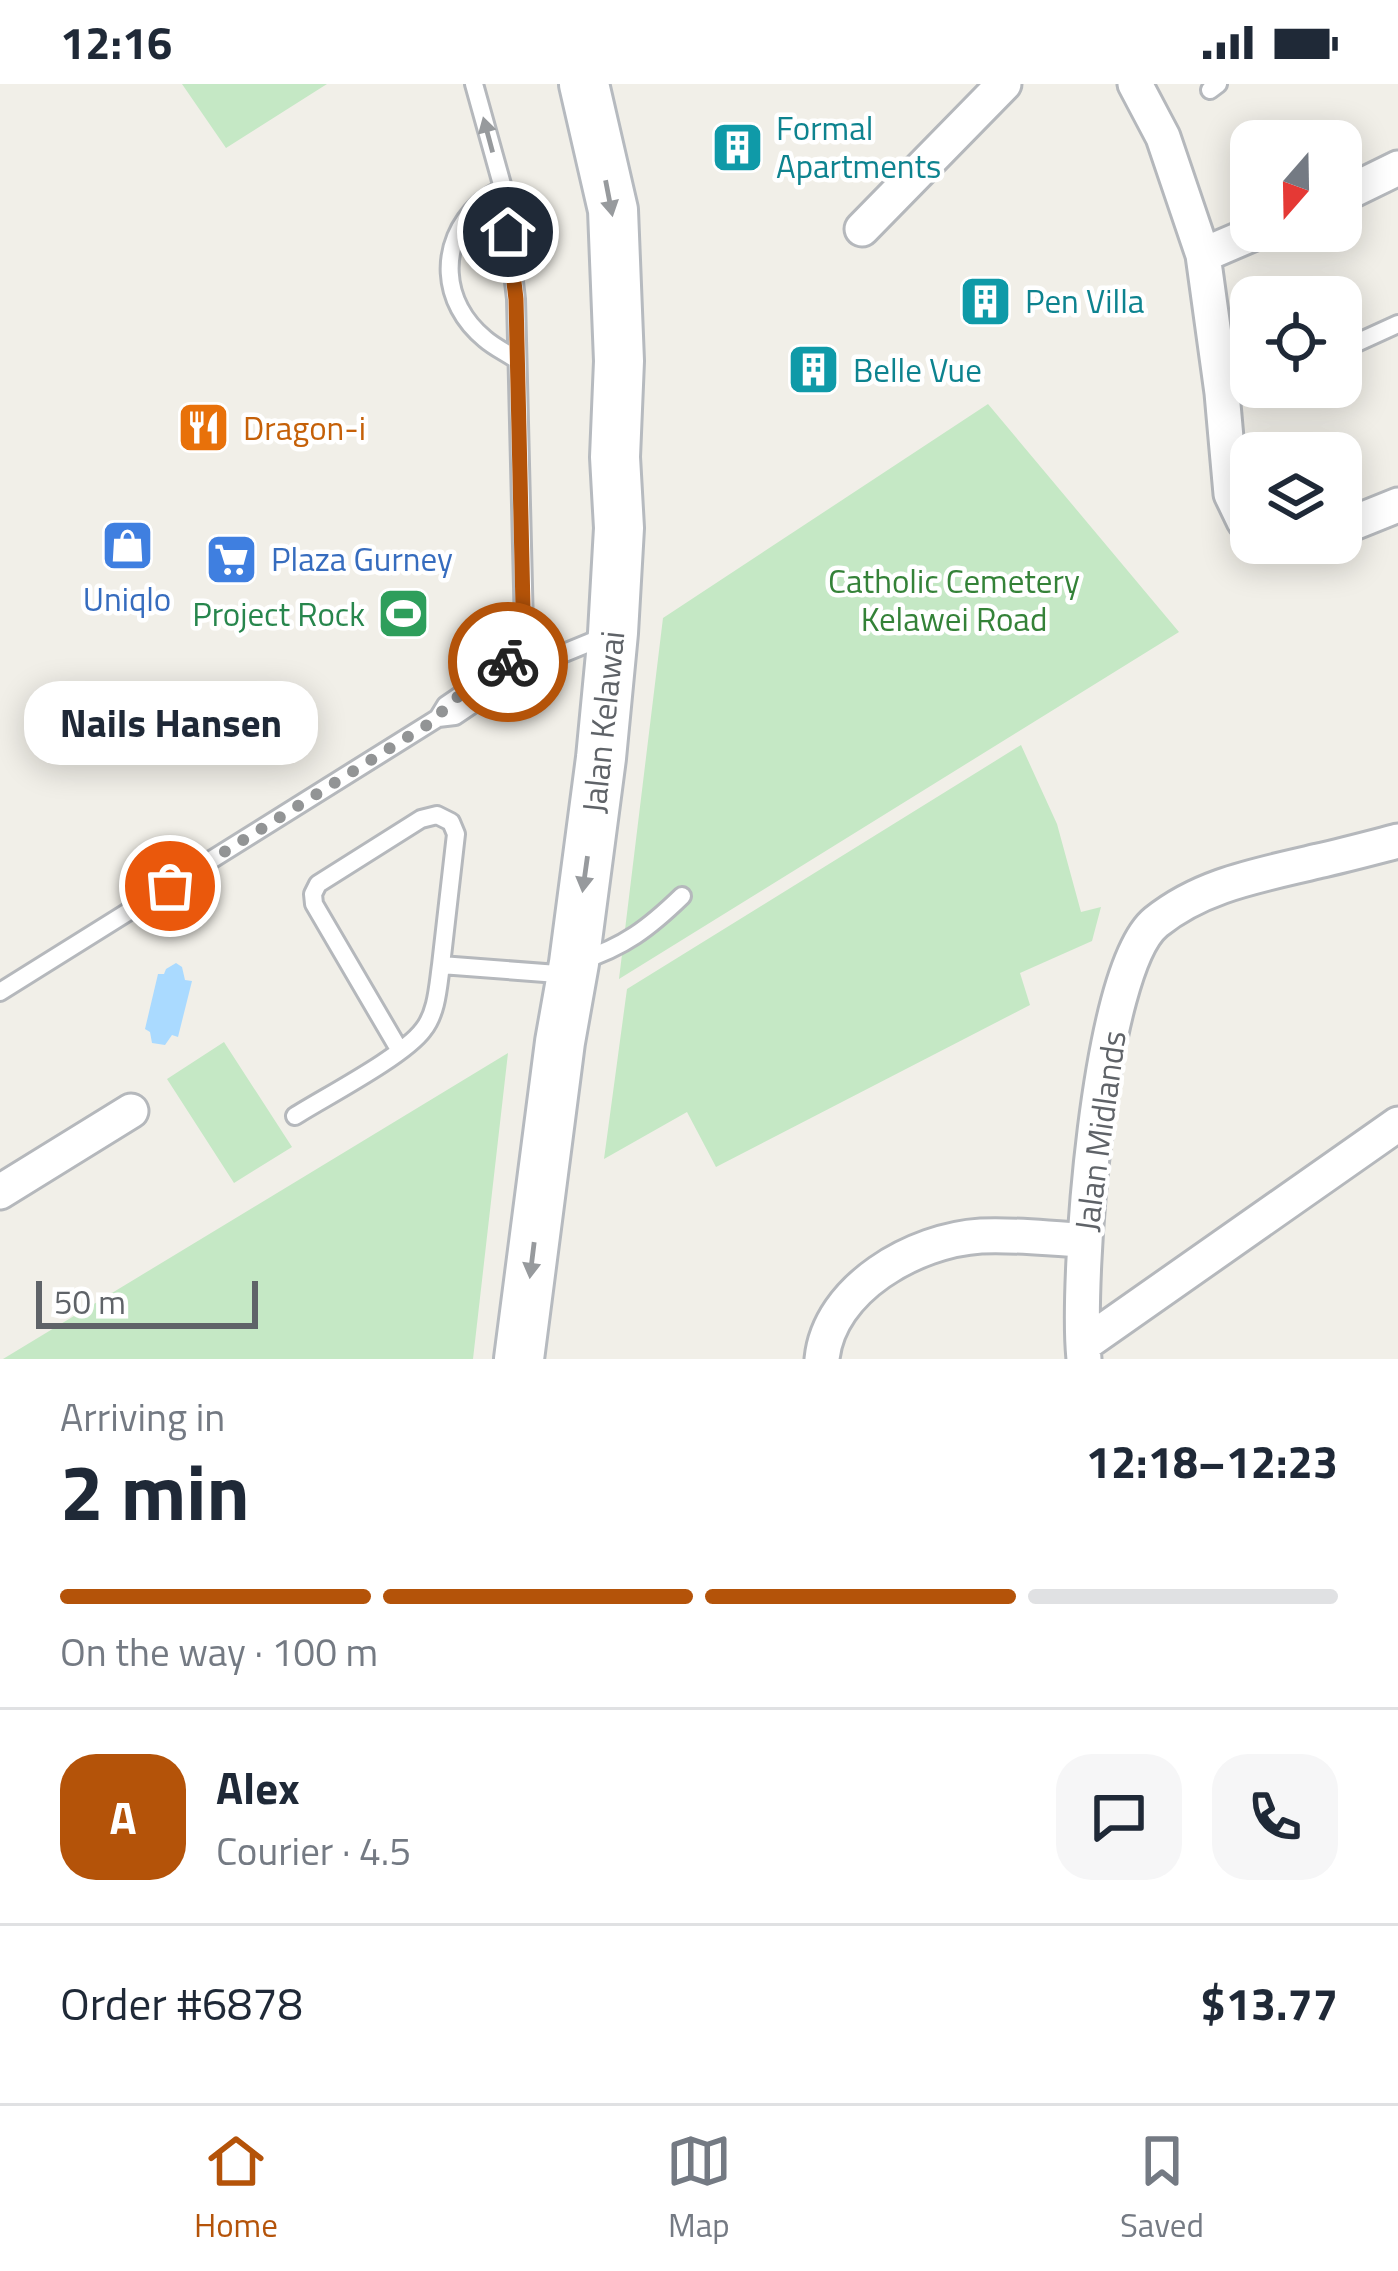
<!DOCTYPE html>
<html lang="en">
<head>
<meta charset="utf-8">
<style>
  :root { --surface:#fff; --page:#f6f6f7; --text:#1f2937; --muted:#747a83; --line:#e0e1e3; --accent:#b45309 }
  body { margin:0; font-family:"Titillium Web",sans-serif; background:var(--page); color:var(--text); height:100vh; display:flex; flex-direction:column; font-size:45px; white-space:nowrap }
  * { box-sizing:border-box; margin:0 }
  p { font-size:39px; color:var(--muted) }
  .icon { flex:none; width:66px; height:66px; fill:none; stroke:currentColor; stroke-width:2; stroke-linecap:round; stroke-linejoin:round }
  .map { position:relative; height:1275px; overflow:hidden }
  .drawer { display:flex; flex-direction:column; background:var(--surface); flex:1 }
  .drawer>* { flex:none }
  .needle { width:78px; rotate:200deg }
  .controls { position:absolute; left:1230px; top:36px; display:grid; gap:24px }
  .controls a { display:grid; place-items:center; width:132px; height:132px; border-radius:24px; background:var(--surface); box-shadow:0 6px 30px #0003; font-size:60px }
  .scale { position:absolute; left:36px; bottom:30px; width:222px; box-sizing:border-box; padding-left:12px; border:6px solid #5f6368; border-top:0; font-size:33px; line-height:42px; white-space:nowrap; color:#5f6368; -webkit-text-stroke:9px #fff; paint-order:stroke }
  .pin { position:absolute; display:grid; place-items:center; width:102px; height:102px; color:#fff; margin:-51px; border:6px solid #fff; border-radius:50%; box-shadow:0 3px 12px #0007 }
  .courier { position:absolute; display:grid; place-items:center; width:120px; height:120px; margin:-60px; border:9px solid #b45309; border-radius:50%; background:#fff; color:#222; box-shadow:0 3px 15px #0007 }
  .bubble { position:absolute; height:84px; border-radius:36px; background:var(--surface); box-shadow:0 6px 30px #0003; font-size:39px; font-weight:700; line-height:84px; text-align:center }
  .overview em { font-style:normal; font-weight:700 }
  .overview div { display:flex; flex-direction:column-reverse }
  .overview { display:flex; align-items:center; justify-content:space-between; height:204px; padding:0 60px }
  h1 { font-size:78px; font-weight:700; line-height:90px }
  .bar { display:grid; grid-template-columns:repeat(4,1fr); gap:18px 12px; align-content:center; height:144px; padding:0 60px }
  .bar i { height:15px; border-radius:9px; background:var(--line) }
  .bar .current { background:var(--accent) }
  .bar p { grid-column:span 4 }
  .line { display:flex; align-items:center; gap:30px; padding:0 60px; border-top:3px solid var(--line) }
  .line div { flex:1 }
  .round { display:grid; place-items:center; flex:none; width:126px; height:126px; border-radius:36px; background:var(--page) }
  .status { display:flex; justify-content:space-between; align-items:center; height:84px; padding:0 60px; background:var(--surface); direction:ltr }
  .status svg { height:33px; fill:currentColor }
  .menu { display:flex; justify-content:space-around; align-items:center; height:168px; border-top:3px solid var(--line); background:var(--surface); font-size:33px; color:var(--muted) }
  .menu a { display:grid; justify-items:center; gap:6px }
  .menu .current { color:var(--accent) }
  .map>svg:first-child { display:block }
  .green { fill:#c5e8c5 }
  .water { fill:#aadaff }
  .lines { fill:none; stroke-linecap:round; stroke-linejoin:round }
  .lane-casing { stroke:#b5b8bc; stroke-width:22 }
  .street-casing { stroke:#b5b8bc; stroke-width:39 }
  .secondary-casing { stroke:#b6babf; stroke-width:54 }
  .lane { stroke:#fff; stroke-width:16 }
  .street { stroke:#fff; stroke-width:33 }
  .secondary { stroke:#fff; stroke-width:48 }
  .oneway { fill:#979a9d }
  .done { stroke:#929495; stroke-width:12; stroke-dasharray:0 21.6 }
  .route { stroke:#b45309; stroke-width:15 }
  .labels { text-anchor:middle; stroke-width:9; stroke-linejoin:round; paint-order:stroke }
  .culture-label { font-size:33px; fill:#0d838f; stroke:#fff; text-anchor:start }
  .food-label { font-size:33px; fill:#c56008; stroke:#fff; text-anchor:start }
  .shop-label { font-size:33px; fill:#366cbe; stroke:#fff; text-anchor:start }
  .park-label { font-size:33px; fill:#348238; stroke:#fff }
  .leisure-label { font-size:33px; fill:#27864d; stroke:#fff; text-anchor:end }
  .street-label { font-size:33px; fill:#5f6368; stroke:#fff }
</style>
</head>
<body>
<div class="status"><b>12:16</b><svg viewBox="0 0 49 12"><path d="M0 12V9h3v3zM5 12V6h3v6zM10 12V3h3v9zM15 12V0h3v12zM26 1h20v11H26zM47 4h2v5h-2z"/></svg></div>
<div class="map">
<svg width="1398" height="1275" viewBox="0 0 1398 1275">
  <rect width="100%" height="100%" fill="#f1efe8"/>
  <path class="green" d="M182 0H327L226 64Z
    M988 320 1179 548 619 895 663 534Z
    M1021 661 1057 740 1081 828 1101 823 1092 857 1020 889 1030 921 716 1083 687 1028 604 1075 627 905Z
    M224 958 292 1063 234 1099 167 995Z
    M508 969 473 1275H3Z"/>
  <path class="water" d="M176 879 182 883 185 896 192 897 178 953 172 951 165 961 152 959 150 948 145 945 158 890H164L166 885Z"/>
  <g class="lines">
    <defs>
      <path id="lane" d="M474 0 503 104 516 215 525 585
        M1210 6 1218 0
        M503 104C495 109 485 114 479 120 437 160 441 219 485 255 494 263 507 269 517 276
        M1341 266 1398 240
        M1222 309 1251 303
        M438 634 455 632 525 585 608 551
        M580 877C624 863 649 844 682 812
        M0 908 438 634 446 621 524 568
        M400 967 314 820 313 810 318 800 421 735 437 731 451 738 456 750 441 881
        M295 1032C325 1013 404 972 423 946 437 929 438 902 441 881L571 891"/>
      <path id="street" d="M1135 0 1163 53 1203 171 1222 309 1231 410 1244 437 1251 442
        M1341 112 1398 84
        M862 145 1004 0
        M1203 171 1259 147
        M1341 444 1398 421
        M0 1108 131 1027
        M1083 1261 1398 1040
        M822 1275C829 1204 915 1156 981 1152 1015 1150 1051 1155 1085 1156
        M1084 1275C1076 1198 1098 885 1156 838 1203 800 1261 791 1318 777 1345 771 1371 764 1398 757"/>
      <path id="secondary" d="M519 1275 560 958 574 879 601 674 613 549 619 444 615 373 619 277 613 126 584 0"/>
    </defs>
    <use href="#lane" class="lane-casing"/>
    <use href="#street" class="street-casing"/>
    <use href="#secondary" class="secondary-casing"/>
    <use href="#lane" class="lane"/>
    <use href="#street" class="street"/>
    <use href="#secondary" class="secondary"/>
  </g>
  <defs><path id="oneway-solid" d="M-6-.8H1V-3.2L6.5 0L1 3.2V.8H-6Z" transform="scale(3)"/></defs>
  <g class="oneway">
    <use href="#oneway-solid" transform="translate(488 51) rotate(-105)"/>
    <use href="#oneway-solid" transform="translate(609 114) rotate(79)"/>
    <use href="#oneway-solid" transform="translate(585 790) rotate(98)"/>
    <use href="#oneway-solid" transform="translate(532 1176) rotate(97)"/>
  </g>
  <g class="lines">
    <path class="done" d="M170 802 438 634 446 621 508 578"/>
    <path class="route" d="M508 578 524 568 516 215 508 148"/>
  </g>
  <defs>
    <symbol id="building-square" viewBox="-11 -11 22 22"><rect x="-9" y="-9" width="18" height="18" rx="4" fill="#0f9aa8" stroke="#fff"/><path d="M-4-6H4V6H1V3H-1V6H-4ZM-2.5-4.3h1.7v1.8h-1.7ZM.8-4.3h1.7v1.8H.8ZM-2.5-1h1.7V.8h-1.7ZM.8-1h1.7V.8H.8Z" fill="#fff"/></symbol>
    <symbol id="restaurant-square" viewBox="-11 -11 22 22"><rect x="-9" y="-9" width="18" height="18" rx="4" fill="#e8710a" stroke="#fff"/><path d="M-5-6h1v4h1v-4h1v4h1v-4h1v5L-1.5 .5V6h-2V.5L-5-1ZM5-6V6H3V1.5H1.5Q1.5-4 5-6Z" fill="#fff"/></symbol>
    <symbol id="shop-square" viewBox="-11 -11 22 22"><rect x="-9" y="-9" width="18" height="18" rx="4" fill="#3f7fe0" stroke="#fff"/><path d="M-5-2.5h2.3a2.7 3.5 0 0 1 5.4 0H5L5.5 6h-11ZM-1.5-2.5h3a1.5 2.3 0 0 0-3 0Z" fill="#fff"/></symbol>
    <symbol id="supermarket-square" viewBox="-11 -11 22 22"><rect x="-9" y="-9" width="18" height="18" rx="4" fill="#3f7fe0" stroke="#fff"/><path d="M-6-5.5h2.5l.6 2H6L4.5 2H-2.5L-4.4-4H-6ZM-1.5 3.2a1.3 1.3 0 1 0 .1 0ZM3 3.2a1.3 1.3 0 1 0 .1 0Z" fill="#fff"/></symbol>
    <symbol id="stadium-square" viewBox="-11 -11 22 22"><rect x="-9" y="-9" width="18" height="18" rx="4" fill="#2e9e5b" stroke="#fff"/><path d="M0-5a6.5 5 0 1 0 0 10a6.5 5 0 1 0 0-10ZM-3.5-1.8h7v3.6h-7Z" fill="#fff"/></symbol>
  </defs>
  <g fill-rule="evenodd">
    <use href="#building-square" x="708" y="34" width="59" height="59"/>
    <use href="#building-square" x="956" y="188" width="59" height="59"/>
    <use href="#building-square" x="784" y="256" width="59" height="59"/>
    <use href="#restaurant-square" x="174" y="314" width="59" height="59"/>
    <use href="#shop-square" x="98" y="432" width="59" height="59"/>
    <use href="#supermarket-square" x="202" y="446" width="59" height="59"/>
    <use href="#stadium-square" x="374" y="500" width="59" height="59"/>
  </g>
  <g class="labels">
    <g class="culture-label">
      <text x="776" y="56">Formal<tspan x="776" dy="38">Apartments</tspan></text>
      <text x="1025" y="229">Pen Villa</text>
      <text x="853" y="298">Belle Vue</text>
    </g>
    <g class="food-label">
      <text x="243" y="356">Dragon-i</text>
    </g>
    <g class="shop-label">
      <text x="271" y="487">Plaza Gurney</text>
      <text x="127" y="527" text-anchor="middle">Uniqlo</text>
    </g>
    <g class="park-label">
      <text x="954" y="509">Catholic Cemetery<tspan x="954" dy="38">Kelawei Road</tspan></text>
    </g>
    <g class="leisure-label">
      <text x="365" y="542">Project Rock</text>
    </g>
    <g class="street-label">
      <text transform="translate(603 638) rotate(-84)" y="12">Jalan Kelawai</text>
      <text transform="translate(1100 1047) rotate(-82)" y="12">Jalan Midlands</text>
    </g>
  </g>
</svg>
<div class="controls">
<a><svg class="needle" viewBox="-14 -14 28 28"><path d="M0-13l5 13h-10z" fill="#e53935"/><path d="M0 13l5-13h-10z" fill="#747a83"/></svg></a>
<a><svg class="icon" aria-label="locate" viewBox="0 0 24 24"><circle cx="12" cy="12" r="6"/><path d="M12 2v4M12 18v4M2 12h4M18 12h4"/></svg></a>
<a><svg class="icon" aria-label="layers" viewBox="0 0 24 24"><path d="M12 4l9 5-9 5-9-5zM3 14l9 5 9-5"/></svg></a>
</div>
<div class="scale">50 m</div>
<div class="pin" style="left:170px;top:802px;background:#ea580c"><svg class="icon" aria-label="bag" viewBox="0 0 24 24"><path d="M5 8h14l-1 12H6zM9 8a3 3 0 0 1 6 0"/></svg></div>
<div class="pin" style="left:508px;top:148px;background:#1f2937"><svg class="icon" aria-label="home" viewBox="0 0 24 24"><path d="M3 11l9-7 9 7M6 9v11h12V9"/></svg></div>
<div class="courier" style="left:508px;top:578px"><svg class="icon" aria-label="bike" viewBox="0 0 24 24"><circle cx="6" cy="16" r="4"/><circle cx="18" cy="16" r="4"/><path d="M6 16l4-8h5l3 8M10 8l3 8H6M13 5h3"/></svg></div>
<div class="bubble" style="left:24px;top:597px;width:294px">Nails Hansen</div>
</div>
<section class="drawer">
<div class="overview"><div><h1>2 min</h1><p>Arriving in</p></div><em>12:18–12:23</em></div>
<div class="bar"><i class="current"></i><i class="current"></i><i class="current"></i><i></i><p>On the way · 100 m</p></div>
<div class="line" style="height:216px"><b class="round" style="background:var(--accent);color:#fff">A</b><div><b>Alex</b><p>Courier · 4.5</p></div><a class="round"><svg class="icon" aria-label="chat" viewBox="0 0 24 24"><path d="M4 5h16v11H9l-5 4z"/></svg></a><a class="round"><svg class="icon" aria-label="phone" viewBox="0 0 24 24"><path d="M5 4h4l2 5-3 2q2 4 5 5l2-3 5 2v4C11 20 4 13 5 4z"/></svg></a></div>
<div class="line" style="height:156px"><div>Order #6878</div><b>$13.77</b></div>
</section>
<nav class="menu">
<a class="current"><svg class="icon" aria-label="home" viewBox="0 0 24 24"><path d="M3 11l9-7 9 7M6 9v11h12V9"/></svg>Home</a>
<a><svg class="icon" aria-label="map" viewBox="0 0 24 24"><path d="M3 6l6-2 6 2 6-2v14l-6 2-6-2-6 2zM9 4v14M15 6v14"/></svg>Map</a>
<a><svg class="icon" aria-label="saved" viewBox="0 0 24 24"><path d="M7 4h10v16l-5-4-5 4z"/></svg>Saved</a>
</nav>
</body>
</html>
